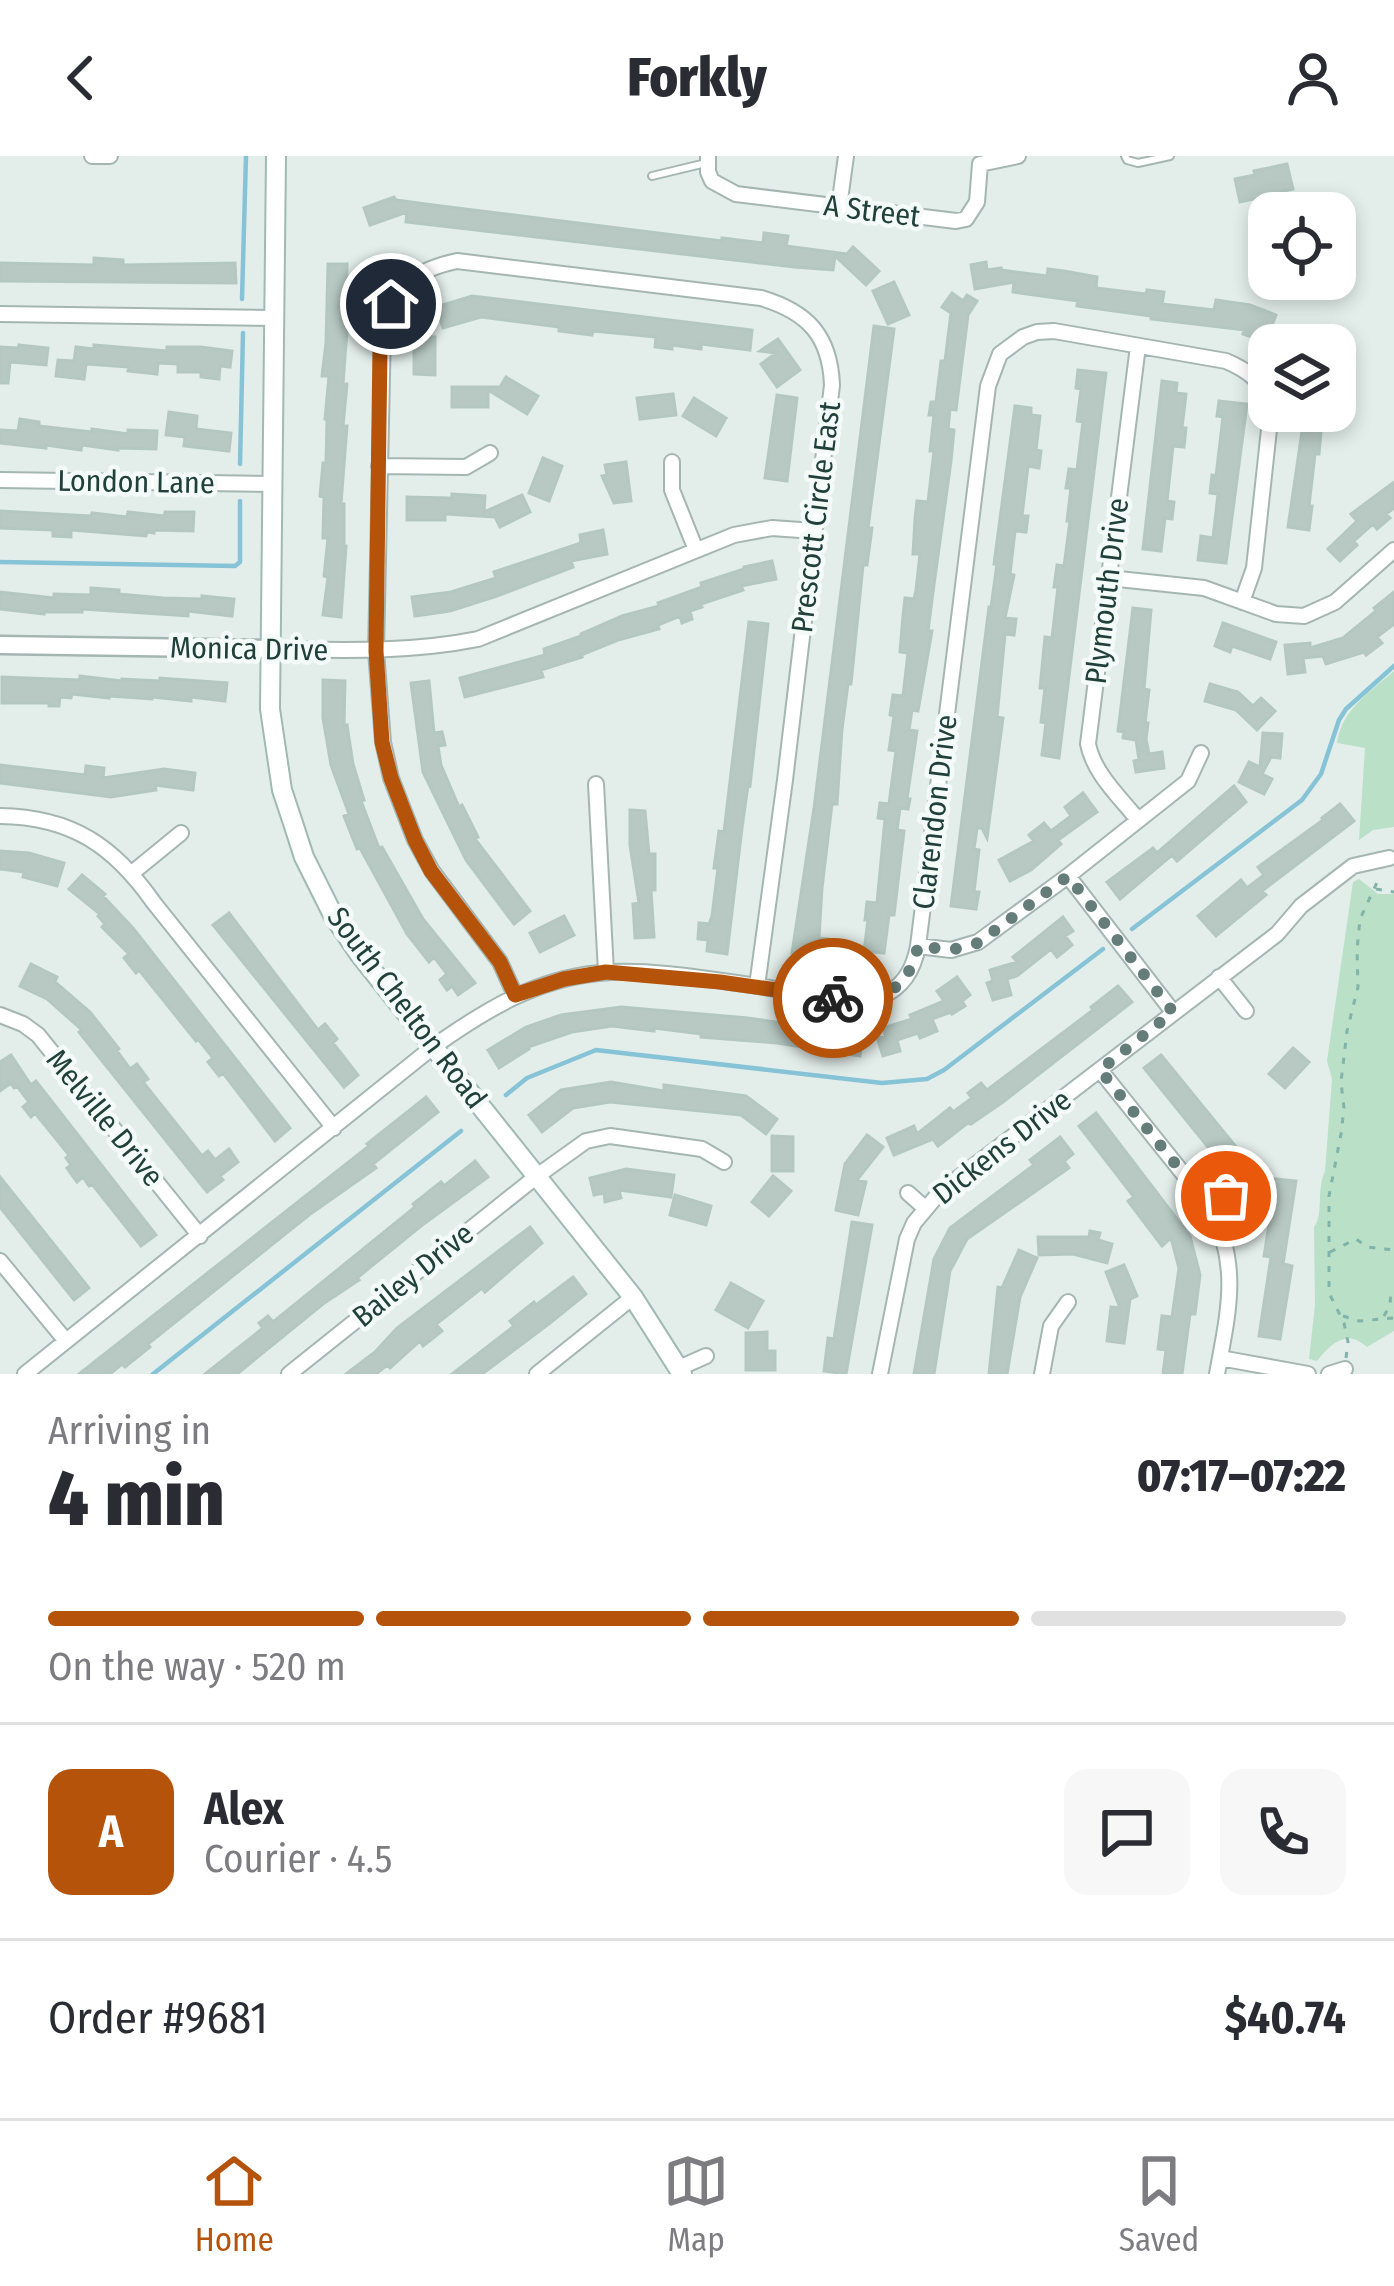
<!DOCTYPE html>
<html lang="en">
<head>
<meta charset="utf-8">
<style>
  :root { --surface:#fff; --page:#f7f7f7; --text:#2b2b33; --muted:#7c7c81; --line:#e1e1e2; --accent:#b45309 }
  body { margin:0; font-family:"Fira Sans Condensed",sans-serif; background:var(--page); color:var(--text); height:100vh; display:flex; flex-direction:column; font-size:45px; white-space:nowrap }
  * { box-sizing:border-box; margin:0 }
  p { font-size:39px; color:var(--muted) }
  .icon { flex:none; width:66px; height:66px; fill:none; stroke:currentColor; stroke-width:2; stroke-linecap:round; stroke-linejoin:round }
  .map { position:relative; height:1218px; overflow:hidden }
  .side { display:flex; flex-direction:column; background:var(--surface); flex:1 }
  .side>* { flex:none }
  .tools { position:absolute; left:1248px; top:36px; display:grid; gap:24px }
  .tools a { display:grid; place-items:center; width:108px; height:108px; border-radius:24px; background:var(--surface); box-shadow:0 6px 18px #0003; font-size:60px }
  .pin { position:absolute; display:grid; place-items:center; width:102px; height:102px; color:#fff; margin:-51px; border:6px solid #fff; border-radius:50%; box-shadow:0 3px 12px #0007 }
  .courier { position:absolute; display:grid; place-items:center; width:120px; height:120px; margin:-60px; border:9px solid #b45309; border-radius:50%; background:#fff; color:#222; box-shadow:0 3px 15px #0007 }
  .headline em { font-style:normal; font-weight:800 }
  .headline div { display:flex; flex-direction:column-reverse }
  .headline { display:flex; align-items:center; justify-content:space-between; height:204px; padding:0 48px }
  h1 { font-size:78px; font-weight:800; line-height:90px }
  .bar { display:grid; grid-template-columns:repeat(4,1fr); gap:18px 12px; align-content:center; height:144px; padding:0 48px }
  .bar i { height:15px; border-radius:9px; background:var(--line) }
  .bar .active { background:var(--accent) }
  .bar p { grid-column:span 4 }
  .line { display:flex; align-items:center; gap:30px; padding:0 48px; border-top:3px solid var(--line) }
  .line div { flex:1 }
  .round { display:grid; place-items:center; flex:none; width:126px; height:126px; border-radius:24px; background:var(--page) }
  header { display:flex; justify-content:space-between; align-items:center; height:156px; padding:0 48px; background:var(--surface); font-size:54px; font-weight:800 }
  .tab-bar { display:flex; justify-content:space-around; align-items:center; height:168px; border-top:3px solid var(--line); background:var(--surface); font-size:33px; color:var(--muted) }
  .tab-bar a { display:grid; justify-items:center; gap:6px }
  .tab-bar .active { color:var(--accent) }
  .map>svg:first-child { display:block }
  .green { fill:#bae0c8 }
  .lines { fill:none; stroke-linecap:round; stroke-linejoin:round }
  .stream { stroke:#87c3d6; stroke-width:4.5 }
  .building { fill:#b8c9c3; stroke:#b4c8c1; stroke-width:3 }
  .service-casing { stroke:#a5b6b2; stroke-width:10 }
  .minor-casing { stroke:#a5b6b2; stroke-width:18 }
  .tertiary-casing { stroke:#a5b6b2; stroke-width:21 }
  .secondary-casing { stroke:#a0bab3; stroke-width:22 }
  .path { stroke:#81b3a8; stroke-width:3; stroke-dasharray:6 9; stroke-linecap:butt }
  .service { stroke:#fff; stroke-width:6 }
  .minor { stroke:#fff; stroke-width:14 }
  .tertiary { stroke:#fff; stroke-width:16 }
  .secondary { stroke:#fff; stroke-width:18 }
  .done { stroke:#657d78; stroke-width:12; stroke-dasharray:0 21.6 }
  .route { stroke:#b45309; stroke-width:15 }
  .labels { text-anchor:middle; stroke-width:9; stroke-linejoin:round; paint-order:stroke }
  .street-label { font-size:30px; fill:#21403a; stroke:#f3faf7 }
</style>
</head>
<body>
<header><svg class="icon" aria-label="back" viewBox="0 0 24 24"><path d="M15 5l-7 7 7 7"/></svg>Forkly<svg class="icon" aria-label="person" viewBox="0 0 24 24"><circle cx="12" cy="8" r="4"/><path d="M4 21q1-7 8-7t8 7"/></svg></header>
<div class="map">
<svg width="1394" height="1218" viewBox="0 0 1394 1218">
  <rect width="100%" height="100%" fill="#e3eeea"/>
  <path class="green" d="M1394 515V671L1373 674 1359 684 1365 592 1337 587C1342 553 1370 536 1394 515Z
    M1359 723 1378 738H1394V1175L1367 1191C1347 1172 1330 1188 1317 1205L1309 1203 1315 1149 1314 1071C1324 1058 1316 1035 1325 1015L1332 923 1327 905 1353 726Z"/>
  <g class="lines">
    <path class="stream" d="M242 143 246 0
      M240 308 243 177
      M0 406 235 410 240 406V345
      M1132 773 1302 644 1321 618 1339 564 1346 553 1394 510
      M506 939 527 922 596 894 882 927 927 923 944 914 1103 793
      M153 1218 461 975"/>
  </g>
  <path class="building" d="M1287 8 1293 33 1279 36 1284 57H1265L1262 41 1240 46 1235 23 1255 19 1254 15Z
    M394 41 396 44 441 50 722 85V82L763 87 764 77 788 80 786 90 847 98 853 91 879 115 866 129 835 100 833 114 794 111 406 66 407 56 370 69 364 52Z
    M94 102 123 104V109L235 107 236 127 0 125V107L94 109Z
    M986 106 987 114 1001 112V114L1047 120 1048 113 1064 115 1097 121 1096 132 1146 138 1147 134 1164 136 1162 148 1214 154 1216 144 1250 149 1276 159 1265 186 1243 178 1245 174 1151 163V160L1077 150 1078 145 1013 136 1014 126 975 133 971 109Z
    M328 108H347L346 148H349L343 228H347L343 270H347L341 348H344V390H346L341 461 323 459 328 421 324 420 328 382H323L324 341 320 340 323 307H326L327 264 325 263 329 220H322L326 187Z
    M894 126 909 159 888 168 873 135Z
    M952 137 963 145 967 139 977 145 968 159 956 254 950 253 948 273 954 274 951 305 933 436 928 475H932L918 555 912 554 909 574 917 575 907 643H910L908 653 900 652 897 674 904 675 894 759H889L884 797 864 795 868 764H865L867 746 877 747 885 663 878 662 880 647 889 648 896 595 889 594 894 560 890 559 893 539 903 540 908 497 900 496 903 460 905 442 914 443 916 434 920 398H913L915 363 917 345 928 346 934 295H930L934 259H929L931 246H936L941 205H945L951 157 942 151Z
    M472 140 752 174 750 194 701 188V193L672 189V193L655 191 656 181 593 175 592 179 559 175V171L481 161 443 172 436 151Z
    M874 170 894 173 868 372H872L867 409H863L851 528H848L842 573 837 648H832L822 732 819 782 828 783 826 799 818 797 816 810 798 808 799 798 792 797 814 652Z
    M414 180 435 181V219L414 218Z
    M778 183 800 214 777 231 761 208 776 197 760 195Z
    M19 189 48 192 46 209 10 206 8 227H0V191L19 192Z
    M94 189 167 195V191H201L232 195 230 211 220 210 219 223 201 221V216H178V208L158 207 157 218 128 215 129 211 86 208 84 223 56 220 58 204 74 205 76 191 94 193Z
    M1078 214 1106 217 1059 602 1042 599 1046 567 1041 566 1045 532H1040L1045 481 1052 482 1058 431H1054L1057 409 1064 410 1070 365H1067L1071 332H1066L1069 313 1077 314 1083 266 1077 265 1081 233 1076 232Z
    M506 221 538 240 527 258 488 234V251H452V231H500Z
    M1162 225 1177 227 1176 237 1186 238 1182 272H1186L1184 291 1173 290 1167 345 1174 346 1172 363 1165 362 1161 395 1143 393Z
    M673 238 676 259 640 263 637 242Z
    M777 239 797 242 787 325 765 322Z
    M694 242 726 262 716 280 683 260Z
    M1219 245 1247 248 1226 407 1198 404 1201 380 1213 382 1218 338 1210 337 1212 319 1216 320 1223 261 1217 260Z
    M1015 250 1031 252V259L1040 260 1036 294 1041 295 1039 312 1028 310 1022 360H1028L1026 376 1015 375 1010 418 1014 419 1005 462 1016 463 1014 479 1005 478 997 561 1003 562 987 682 982 672H977L974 693 979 694 974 736H979L976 753 951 750 989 451H991L997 408H994Z
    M1305 255H1320L1321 275 1319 298H1315L1309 350H1312L1309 374 1288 371Z
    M169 256 197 260 196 273 231 277 229 295 184 290 185 281 166 279Z
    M20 263 39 266V270L92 276V273L128 278V274L157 275 156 293 118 292V294L82 289 81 294 46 289V292L0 287V274L18 275Z
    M543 302 562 310 549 345 529 337Z
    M626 306 631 345 614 347 602 320 607 319 605 309Z
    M1394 326V352L1386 358 1390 362 1377 373 1373 368 1354 385 1357 389 1340 405 1328 393 1357 365 1351 358Z
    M452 338 485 340 484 356 522 339 530 356 500 371 495 361 445 358V364H407V341L452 342Z
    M0 355 91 360 92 357 127 361 128 356 164 360 165 356H194L193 375 154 374V377L147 376 146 380 71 374V381L53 380V374L0 372Z
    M603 374 607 398 571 405 573 411 497 440 450 455 415 460 412 441 451 436 496 422 494 416 581 387 580 379Z
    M772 405 776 423 741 430 743 434 701 448 702 451 690 455 692 463 682 467 680 460 658 469 659 473 618 484 581 499 582 501 541 514 543 521 465 541 460 522 545 499 544 493 581 480V478L622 460 659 450 658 447 702 431 701 427 744 413V411Z
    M91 432 119 434V438L163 442 202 443V440L234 443 232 460 188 455V460L82 453V456H44V458L0 453V436L54 442V438L91 439Z
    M1394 436V468L1377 481 1382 487 1366 499 1364 496 1326 508 1323 500 1303 502 1305 516 1288 518 1285 489 1310 487V492L1343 482 1376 455 1374 452Z
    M1133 452 1151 454 1144 533 1149 534 1145 567H1148L1146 583 1149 598 1162 596 1164 612 1136 616 1134 605 1139 604 1136 584 1123 582 1124 576 1118 575Z
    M749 466 768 468 750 630 748 629 742 672 727 798 707 795 708 784 698 783 699 767 709 768 712 760 718 712H714L719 675 724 676Z
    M1223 467 1276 486 1270 503 1232 490 1230 496 1215 490Z
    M80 520 122 525V523L160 525V522L227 527 225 545 191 541V545L152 541V543L109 540V542L72 538 71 542 60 541 59 550H49V547H2V521L80 524Z
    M323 524 345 525 344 570 347 569 353 608 364 644 361 645 379 692 382 691 423 763 475 827 458 839 452 830 447 834 440 824 447 818 434 801 429 806 407 778 360 692 357 693 344 660 349 658 331 609 323 562Z
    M429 525 434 577 442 576 445 589 438 590 441 609 459 651 462 649 478 681 475 683 530 755 514 768 466 704 423 616 411 527Z
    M1210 528 1238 536 1253 550 1261 542 1275 555 1257 574 1236 554 1205 545Z
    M1263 577 1282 578 1280 602 1271 601 1262 618 1272 623 1264 638 1239 626 1249 606 1260 611Z
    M0 609 85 619 86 610 104 612 103 622 164 613 195 617 193 634 155 629 156 634 111 641 0 627Z
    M1234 630 1246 646 1177 705 1172 699 1120 743 1107 726 1153 692 1157 697Z
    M1083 637 1097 656 1058 684 1061 688 1031 714 1010 725 999 704 1034 685 1029 679 1044 667 1051 675 1071 660 1065 651Z
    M1340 648 1354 665 1262 735 1266 739 1216 780 1198 760 1241 724 1247 732 1264 719 1258 711 1323 664 1322 662Z
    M630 654 645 655 649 698H655V734H651L654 781 635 782 633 748 639 747 630 689Z
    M0 695 29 697 64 707 57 730 23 721 24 716 0 713Z
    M82 719 105 738 103 740 133 772 290 972 275 985 223 917 219 920 208 906 213 902 198 883 196 885 139 814 136 817 124 802 129 798 102 771 105 768 98 760 100 758 69 733Z
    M229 757 318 874 325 868 337 883 333 887 358 919 344 931 213 769Z
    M564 760 574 779 540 796 530 777Z
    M1063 761 1073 775 1065 780 1072 789 1057 801 1051 793 1017 820 1007 823 1011 839 993 844 987 827 993 825 990 814 1017 806 1013 801Z
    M31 808 57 821 55 826 90 856 119 893 117 895 130 913 137 908 148 923 143 926 202 1000 208 995 215 1004 229 993 238 1006 220 1020 223 1024 207 1036 79 876 82 874 47 843 20 830Z
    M957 821 970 839 962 845 965 850 952 858 951 856 932 863 937 875 920 882 918 877 897 884 900 895 883 900 877 881 886 882 883 872 912 863 910 859 944 845 937 835Z
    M1118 830 1132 846 1003 946 971 968 969 966 938 990 933 983 894 999 887 982 914 970 917 978 950 952 953 956 972 942 968 937 981 927 987 934 1093 854 1091 851Z
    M621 851 748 862 863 879 860 900 777 887 701 881V878L654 872V875L612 870 572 876 528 891 529 893 499 912 488 894 526 871 561 859Z
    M1293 892 1309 906 1285 932 1269 918Z
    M11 899 31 929 36 925 156 1079 141 1090 92 1028 89 1030 83 1021 77 1026 67 1012 71 1009 66 1002 69 999 35 957 31 961 23 951 29 946 17 930 14 932 11 927 0 935V906Z
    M1161 899 1237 992 1220 1006 1144 912Z
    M611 926 664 935V929L746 940 777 963 766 978 741 959 610 946 573 952 542 976 529 959 561 934Z
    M426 941 438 956 373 1008 376 1012 309 1059 148 1188 150 1191 125 1211 122 1208 110 1218H79L369 990 367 988Z
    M1096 957 1190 1080 1200 1119 1195 1158H1190L1182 1218H1163L1166 1194 1158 1193 1162 1160 1172 1161 1179 1112 1171 1082 1162 1090 1128 1045 1134 1041 1079 970Z
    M867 979 883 991 857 1024 866 1026 858 1059 836 1054 845 1008Z
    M772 980 793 981V1015H772Z
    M1060 981 1073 998 1064 1005 1069 1012 967 1083 950 1115 934 1218H914L934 1103 950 1072 1034 1009 1030 1004Z
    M475 1005 488 1021 421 1070 357 1122 359 1124 323 1148 237 1218H205L263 1172 259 1167 268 1160 273 1166 415 1051 413 1048 441 1026 444 1030Z
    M626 1013 674 1019 671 1041 619 1034 621 1042 605 1046 604 1037 594 1039 590 1022Z
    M773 1020 791 1035 769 1060 752 1046Z
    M0 1021 89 1132 74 1144 0 1051Z
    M1267 1022 1296 1025 1283 1108 1292 1110 1280 1183 1259 1180 1271 1101 1264 1100 1275 1032Z
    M675 1039 711 1050 706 1069 670 1059Z
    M852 1066 872 1069 846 1218 824 1215 828 1182 834 1183Z
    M530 1071 542 1087 485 1136 482 1132 444 1162 436 1168 442 1175 423 1190 420 1185 390 1212 387 1209 376 1218H346L375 1196 397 1172Z
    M1090 1075 1100 1077 1098 1084 1112 1088 1107 1107 1073 1098 1039 1099 1038 1081H1089Z
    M1019 1094 1037 1102 1020 1141 1007 1218H989L998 1131 1002 1132Z
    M1124 1109 1137 1140 1130 1143 1124 1187 1107 1185 1111 1151 1120 1152 1106 1116Z
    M573 1121 586 1138 550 1167 482 1218H452L514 1170 510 1165 534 1146 536 1149Z
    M731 1127 763 1145 748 1172 716 1154Z
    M767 1176V1195H775V1214H746V1177Z"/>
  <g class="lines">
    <defs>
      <path id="service" d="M1125 0 1127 4 1138 7 1170 0
        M652 20 706 7"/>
      <path id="minor" d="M92 0H110
        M708 0V16L712 25 736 38 956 65 966 63 977 46 980 8 1018 0
        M839 51 846 0
        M393 107 409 126
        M0 158 274 162
        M1138 190 1088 588C1094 618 1120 641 1138 664
        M672 306V334L696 394
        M379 310 466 311 490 297
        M0 324 271 328
        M1109 422 1204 432 1276 458 1304 460 1335 446 1394 394
        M1242 446 1254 412 1271 255
        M269 493C340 494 408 497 478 483L734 379 772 372 814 375
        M596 628 606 816
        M0 660C72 661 114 690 154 747L334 972
        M132 717 181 677
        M1068 720 1173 856
        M918 790 951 794 978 786 1068 720 1188 625 1201 597
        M1219 821 1246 855
        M515 839 500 806 432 715 415 684 391 622 383 586 376 495 383 174C394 131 414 114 457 105L761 142C808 156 830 180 832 229L785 624 757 830
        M0 859 23 868 38 879 200 1080
        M1100 914 1210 1051C1241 1109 1228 1157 1217 1218
        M908 1037 925 1052
        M0 1105 66 1185
        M1220 1202 1308 1218
        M679 1212 706 1200
        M25 1218 433 891C484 855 535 823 599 817 647 812 715 824 764 831 796 836 851 852 882 840 904 831 914 812 918 790L988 230 1000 198 1023 181 1037 176 1054 175 1226 205C1247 214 1261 224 1269 246
        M289 1218 537 1020 586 985 610 980 702 993 724 1006
        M537 1218 633 1141
        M880 1218 907 1083 914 1067 940 1036 1277 778 1301 750 1353 710 1389 702
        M1042 1218 1051 1170 1068 1146
        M1329 1218 1345 1213"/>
      <path id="tertiary" d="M0 489 269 493"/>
      <path id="secondary" d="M276 0 270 553 282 634 293 667 304 701 333 759 360 799 633 1141 682 1218"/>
    </defs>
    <use href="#service" class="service-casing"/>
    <use href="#minor" class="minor-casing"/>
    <use href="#tertiary" class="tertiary-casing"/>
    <use href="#secondary" class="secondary-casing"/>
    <path class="path" d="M1376 733 1394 736
      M1330 1096 1356 1083 1367 1091 1394 1094
      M1343 1160 1359 1165 1394 1162
      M1384 1160 1390 1149 1391 1133
      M1346 1202 1348 1186 1344 1167 1329 1137V1040L1341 978 1344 952 1341 926 1347 875 1358 831 1357 794 1360 763 1380 720"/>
    <use href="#service" class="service"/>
    <use href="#minor" class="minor"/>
    <use href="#tertiary" class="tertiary"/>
    <use href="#secondary" class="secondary"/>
  </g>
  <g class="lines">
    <path class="done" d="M833 842C877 848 908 837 918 790L951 794 978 787 1068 720 1173 856 1100 914 1210 1051 1226 1040"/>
    <path class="route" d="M391 148 380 190 376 495 382 586 391 622 415 684 431 715 500 806 515 839 564 823 606 816 720 826 833 842"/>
  </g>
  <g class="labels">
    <g class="street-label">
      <text transform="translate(872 55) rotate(7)" y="10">A Street</text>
      <text transform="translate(136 326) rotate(1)" y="10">London Lane</text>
      <text transform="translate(816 361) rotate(-83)" y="10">Prescott Circle East</text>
      <text transform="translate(1107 435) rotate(-83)" y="10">Plymouth Drive</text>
      <text transform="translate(249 493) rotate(1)" y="10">Monica Drive</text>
      <text transform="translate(935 656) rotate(-83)" y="10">Clarendon Drive</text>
      <text transform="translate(407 852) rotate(53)" y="10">South Chelton Road</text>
      <text transform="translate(105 962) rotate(51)" y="10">Melville Drive</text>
      <text transform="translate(1002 991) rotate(-38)" y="10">Dickens Drive</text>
      <text transform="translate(413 1119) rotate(-39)" y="10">Bailey Drive</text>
    </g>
  </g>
</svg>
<div class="tools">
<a><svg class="icon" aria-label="locate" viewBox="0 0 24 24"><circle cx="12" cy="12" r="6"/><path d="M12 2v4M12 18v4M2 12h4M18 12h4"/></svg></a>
<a><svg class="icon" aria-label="layers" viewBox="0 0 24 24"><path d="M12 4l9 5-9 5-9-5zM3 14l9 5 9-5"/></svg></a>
</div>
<div class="pin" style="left:1226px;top:1040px;background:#ea580c"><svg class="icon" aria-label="bag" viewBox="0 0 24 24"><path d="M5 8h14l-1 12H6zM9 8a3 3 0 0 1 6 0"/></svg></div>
<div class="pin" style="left:391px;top:148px;background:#1f2937"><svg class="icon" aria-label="home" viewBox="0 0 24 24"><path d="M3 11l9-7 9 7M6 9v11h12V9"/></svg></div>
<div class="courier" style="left:833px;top:842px"><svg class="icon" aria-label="bike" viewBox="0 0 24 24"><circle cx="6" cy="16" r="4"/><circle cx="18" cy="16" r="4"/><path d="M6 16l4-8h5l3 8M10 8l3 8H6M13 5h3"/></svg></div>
</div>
<section class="side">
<div class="headline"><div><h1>4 min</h1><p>Arriving in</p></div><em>07:17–07:22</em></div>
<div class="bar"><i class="active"></i><i class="active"></i><i class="active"></i><i></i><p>On the way · 520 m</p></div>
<div class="line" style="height:216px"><b class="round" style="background:var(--accent);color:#fff">A</b><div><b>Alex</b><p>Courier · 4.5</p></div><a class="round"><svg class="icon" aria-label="chat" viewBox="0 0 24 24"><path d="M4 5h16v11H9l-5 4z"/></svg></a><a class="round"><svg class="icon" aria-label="phone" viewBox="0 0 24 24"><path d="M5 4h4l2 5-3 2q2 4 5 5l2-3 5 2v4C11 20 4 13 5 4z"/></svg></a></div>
<div class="line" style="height:156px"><div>Order #9681</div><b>$40.74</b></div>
</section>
<nav class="tab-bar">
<a class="active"><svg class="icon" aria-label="home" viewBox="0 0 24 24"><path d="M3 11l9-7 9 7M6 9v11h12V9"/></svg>Home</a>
<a><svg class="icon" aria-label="map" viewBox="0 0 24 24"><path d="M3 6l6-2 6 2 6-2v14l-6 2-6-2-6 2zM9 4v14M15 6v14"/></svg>Map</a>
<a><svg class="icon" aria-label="saved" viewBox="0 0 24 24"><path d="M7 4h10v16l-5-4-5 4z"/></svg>Saved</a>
</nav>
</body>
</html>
